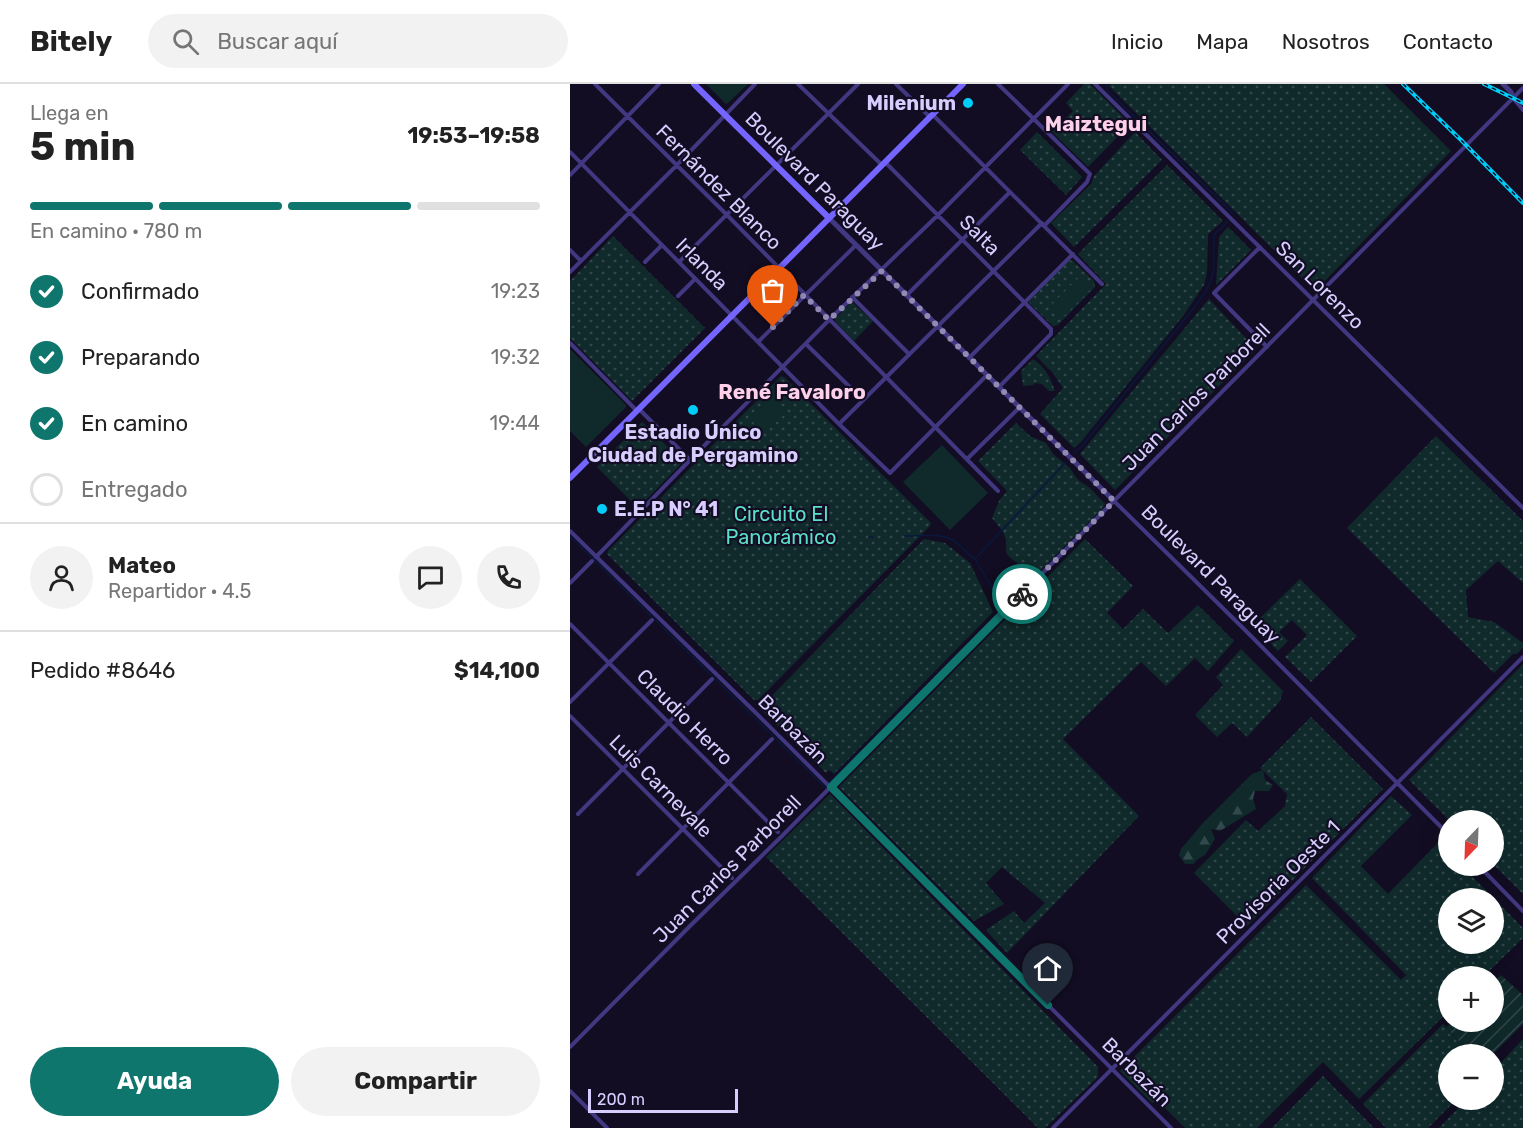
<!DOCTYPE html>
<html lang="es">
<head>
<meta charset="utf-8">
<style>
  :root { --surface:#fff; --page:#f2f2f2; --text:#222; --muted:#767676; --line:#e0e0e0; --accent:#0f766e }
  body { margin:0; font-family:Rubik,sans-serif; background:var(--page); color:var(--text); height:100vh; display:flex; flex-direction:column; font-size:22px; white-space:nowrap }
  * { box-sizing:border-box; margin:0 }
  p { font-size:20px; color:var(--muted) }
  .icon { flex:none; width:33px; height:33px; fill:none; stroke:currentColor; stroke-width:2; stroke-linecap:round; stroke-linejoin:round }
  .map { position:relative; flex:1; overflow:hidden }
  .panel { display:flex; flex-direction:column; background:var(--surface); width:570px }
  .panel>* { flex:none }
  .needle { width:39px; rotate:203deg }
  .buttons { position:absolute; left:868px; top:726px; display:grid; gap:12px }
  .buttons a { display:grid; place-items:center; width:66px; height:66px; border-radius:50%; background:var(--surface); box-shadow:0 6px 24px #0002; font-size:30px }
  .scale { position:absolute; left:18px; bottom:15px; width:150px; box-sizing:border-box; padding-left:6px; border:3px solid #d7ceff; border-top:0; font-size:16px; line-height:21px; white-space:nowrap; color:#d7ceff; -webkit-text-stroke:4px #120d22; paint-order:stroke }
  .pin { position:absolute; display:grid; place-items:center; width:51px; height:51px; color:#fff; margin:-62px -26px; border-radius:50% 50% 50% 0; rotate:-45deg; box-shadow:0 0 6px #0007 }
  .pin .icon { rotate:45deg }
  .courier { position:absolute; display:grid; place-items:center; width:60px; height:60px; margin:-30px; border:4px solid #0f766e; border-radius:50%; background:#fff; color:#222; box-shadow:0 2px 8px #0007 }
  .head em { font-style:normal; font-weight:700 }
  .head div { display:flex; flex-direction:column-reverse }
  .head { display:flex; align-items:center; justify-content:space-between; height:102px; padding:0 30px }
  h1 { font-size:39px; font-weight:700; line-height:45px }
  .bar { display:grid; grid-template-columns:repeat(4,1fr); gap:9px 6px; align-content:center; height:72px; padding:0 30px }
  .bar i { height:8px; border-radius:4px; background:var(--line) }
  .bar .active { background:var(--accent) }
  .bar p { grid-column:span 4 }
  .line { display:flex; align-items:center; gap:15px; padding:0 30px; border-top:2px solid var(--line) }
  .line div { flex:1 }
  .round { display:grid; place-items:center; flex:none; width:63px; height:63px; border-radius:32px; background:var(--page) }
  ol { padding:0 30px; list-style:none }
  li { display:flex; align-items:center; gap:18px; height:66px }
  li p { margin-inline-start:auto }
  li .icon { padding:6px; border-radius:50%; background:var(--accent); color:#fff; stroke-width:4 }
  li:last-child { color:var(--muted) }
  li i { width:33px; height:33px; border:3px solid var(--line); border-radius:50% }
  .cta { display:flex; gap:12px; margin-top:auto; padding:12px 30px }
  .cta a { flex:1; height:69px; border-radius:36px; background:var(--accent); color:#fff; font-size:24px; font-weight:700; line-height:69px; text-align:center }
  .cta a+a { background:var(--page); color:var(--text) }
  header { display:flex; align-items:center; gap:36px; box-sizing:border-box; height:84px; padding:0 30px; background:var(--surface); border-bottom:2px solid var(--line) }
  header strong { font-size:28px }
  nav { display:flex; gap:33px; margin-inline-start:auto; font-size:21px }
  .search { width:420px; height:54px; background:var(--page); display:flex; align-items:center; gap:15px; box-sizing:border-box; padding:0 21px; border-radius:33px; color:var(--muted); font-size:22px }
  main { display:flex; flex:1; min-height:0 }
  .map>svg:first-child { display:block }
  .grass { fill:url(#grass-dots); fill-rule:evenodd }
  .forest { fill:url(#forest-firs) }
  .garden { fill:url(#garden-furrows) }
  .pitch { fill:#102a2c }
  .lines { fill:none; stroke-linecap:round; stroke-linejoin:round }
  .stream { stroke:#09183f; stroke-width:1.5 }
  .minor { stroke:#413881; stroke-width:4 }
  .tertiary { stroke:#413881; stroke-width:5 }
  .secondary { stroke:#7565ff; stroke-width:6 }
  .rail-casing { stroke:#00ccf9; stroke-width:4 }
  .rail { stroke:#120d22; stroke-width:1.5; stroke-dasharray:4.5; stroke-linecap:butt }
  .done { stroke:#928ab2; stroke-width:6; stroke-dasharray:0 10.8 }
  .route { stroke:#0f766e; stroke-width:8 }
  .poi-dot { fill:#00ccf9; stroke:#120d22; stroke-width:2 }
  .labels { text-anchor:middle; stroke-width:4.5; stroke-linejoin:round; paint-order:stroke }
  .poi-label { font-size:20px; font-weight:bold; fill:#d7ceff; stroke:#120d22; text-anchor:end }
  .street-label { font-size:20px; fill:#d7ceff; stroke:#120d22 }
  .park-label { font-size:20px; fill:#5adfc8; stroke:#120d22 }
  .neighbourhood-label { font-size:21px; font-weight:bold; fill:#ffd0ea; stroke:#120d22 }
</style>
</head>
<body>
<header>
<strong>Bitely</strong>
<div class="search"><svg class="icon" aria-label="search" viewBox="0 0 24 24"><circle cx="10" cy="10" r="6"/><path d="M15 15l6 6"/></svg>Buscar aquí</div>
<nav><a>Inicio</a><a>Mapa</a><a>Nosotros</a><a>Contacto</a></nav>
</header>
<main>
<section class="panel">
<div class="head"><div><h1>5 min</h1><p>Llega en</p></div><em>19:53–19:58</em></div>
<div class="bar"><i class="active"></i><i class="active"></i><i class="active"></i><i></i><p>En camino · 780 m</p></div>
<ol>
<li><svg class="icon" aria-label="check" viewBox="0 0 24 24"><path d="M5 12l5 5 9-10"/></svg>Confirmado<p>19:23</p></li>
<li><svg class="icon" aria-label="check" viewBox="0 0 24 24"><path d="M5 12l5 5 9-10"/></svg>Preparando<p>19:32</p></li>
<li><svg class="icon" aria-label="check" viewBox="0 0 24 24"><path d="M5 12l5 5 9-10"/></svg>En camino<p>19:44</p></li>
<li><i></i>Entregado</li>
</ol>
<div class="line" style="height:108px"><a class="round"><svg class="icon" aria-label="person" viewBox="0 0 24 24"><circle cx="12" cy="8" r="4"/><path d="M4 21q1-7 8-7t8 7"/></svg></a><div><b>Mateo</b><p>Repartidor · 4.5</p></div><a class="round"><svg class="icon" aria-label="chat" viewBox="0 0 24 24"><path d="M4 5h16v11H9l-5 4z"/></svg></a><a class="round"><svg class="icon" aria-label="phone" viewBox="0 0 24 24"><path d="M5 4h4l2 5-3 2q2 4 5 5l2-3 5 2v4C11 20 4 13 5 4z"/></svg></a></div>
<div class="line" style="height:78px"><div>Pedido #8646</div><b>$14,100</b></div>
<div class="cta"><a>Ayuda</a><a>Compartir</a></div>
</section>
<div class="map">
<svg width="953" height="1044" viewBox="0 0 953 1044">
  <defs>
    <pattern id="grass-dots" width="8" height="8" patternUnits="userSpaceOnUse" patternTransform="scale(1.5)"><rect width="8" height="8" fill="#102a2c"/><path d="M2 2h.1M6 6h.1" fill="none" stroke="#32484c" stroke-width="1.8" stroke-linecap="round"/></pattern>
    <pattern id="forest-firs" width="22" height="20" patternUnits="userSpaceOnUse" patternTransform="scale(1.5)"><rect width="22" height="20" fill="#102a2c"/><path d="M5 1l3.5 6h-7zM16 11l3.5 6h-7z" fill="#32484c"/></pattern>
    <pattern id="garden-furrows" width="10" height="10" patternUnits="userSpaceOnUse" patternTransform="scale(1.5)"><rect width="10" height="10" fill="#102a2c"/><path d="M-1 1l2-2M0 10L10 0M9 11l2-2" fill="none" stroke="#32484c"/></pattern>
  </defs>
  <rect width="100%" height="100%" fill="#120d22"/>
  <path class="grass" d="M514 0H520L560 40 518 83 482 48 503 27 496 19Z
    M541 0H814L881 67 745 207 539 2Z
    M467 48 512 93 496 111 450 66Z
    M565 48 592 76 504 163 481 139 521 100 524 92Z
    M597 81 653 137 638 150 637 189 634 201 613 232 510 359 504 364 470 330 493 304 483 289 466 272 536 200 508 170Z
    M658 143 681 166 646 201 649 153Z
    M43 152 135 244 62 317 0 254V197Z
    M499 176 503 177 524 197 525 203 488 241 483 242 460 220 459 217Z
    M639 215 686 265 545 406 510 370Z
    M283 219 303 237 284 257 266 239 265 235 279 220Z
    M463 275C476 284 480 293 485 307H479L472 300 465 299 463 301 453 302 451 287Z
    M211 292 214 293 361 439 360 442 188 616H184L37 470 38 467Z
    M72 338 113 378 68 424 27 383Z
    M446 339 460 352 476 359 484 371 499 383 508 396 520 404 535 420 532 425 440 517H437L430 510 437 495 448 479C428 467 441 465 434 450 431 444 426 439 422 434L429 417 437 407 408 377Z
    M866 352 953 437V499L928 477 896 506 898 533 924 538 953 559V563L947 570H943L924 589 777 444Z
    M354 455 375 459 400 479 423 528 264 690 259 686 256 689 190 624Z
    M515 455 563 502 537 529 553 545 573 525 598 549 628 521 664 557 638 587 625 574 596 602 571 578 493 655 569 732 437 869 416 846 444 827 454 839 475 819 432 783 416 799 434 820 404 837 269 703Z
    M730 495 787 552 741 598 715 573 737 551 722 536 709 548 718 557 708 567 683 541Z
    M671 565 713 607 710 617 677 653 662 639 647 653 625 631 653 601 646 593Z
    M953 580V810L924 781V736H879L839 696Z
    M741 633 813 705 677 842 624 789 676 736 688 747 715 722 717 710 690 684Z
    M260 710 528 983V993L475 1044H468L196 773Z
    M821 712 842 731 791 782 818 810 869 758 879 769V782H892L953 844V854L914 892H879V927L789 1015 753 978 687 1044H615L592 1021V1014L582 1019 550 987 736 801 831 896 836 891 742 794ZM879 814H924V860H879Z
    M873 940 901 970H879V1016H886L858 1044H816L793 1020Z
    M953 955V1044H869L896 1016H924V986Z
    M753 992 804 1044H702Z"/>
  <path class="forest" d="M693 686 695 696 703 701 699 707H685L683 715 686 725 650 747 641 745 645 755 635 771 628 775 623 780H615L609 771 611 765 633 739 682 690Z"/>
  <path class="garden" d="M931 891 953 911V940L923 970H901L876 943 882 938H924V897Z"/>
  <path class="pitch" d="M136 0H178L158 19 156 20Z
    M508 194 520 206 494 232 482 220Z
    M0 265 56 321V323L16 363 0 347Z
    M201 312 217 328 194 350 178 333Z
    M372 361 418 409 380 446 333 398Z"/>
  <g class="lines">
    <path class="stream" d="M536 0 538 7 664 130
      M504 369 512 362 619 230C628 218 640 205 643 189 645 176 642 163 645 150L658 137
      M0 452 255 703
      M335 452C350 452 369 449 383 456 390 460 397 470 405 475L496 378
      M299 453H303
      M260 698 420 538C423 535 427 531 429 527 432 515 411 486 405 475"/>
    <path class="minor" d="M25 0 157 131 428 407
      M228 0 312 81
      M326 0 360 33
      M428 0 520 90 517 98 474 142
      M525 0 953 424
      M943 14 953 26
      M363 31 532 200
      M0 68 269 340 320 389 417 291
      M315 78 481 245V250L429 303
      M0 91 89 0
      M690 163 644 209 697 263
      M0 166 11 177
      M75 178 92 161
      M109 178 288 0
      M0 188 107 81 185 0
      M337 211 440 108
      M108 212 125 195
      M282 213 339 270
      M188 258 286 161
      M0 259 67 327
      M236 260 293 316
      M399 274 503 170
      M69 325 120 376
      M269 340 472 139
      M397 375 449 324
      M544 417 672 543 879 751
      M0 447 186 629 601 1044
      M26 473 120 376 259 236 368 131 498 0
      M0 499 22 477
      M0 540 208 748
      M0 618 82 536
      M0 632 162 794
      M8 730 142 595
      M909 782 953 827
      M68 790 202 655
      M0 963 120 842 212 752 953 4
      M0 1007 37 1044
      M483 1044 953 573"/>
    <path class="tertiary" d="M933 0 941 8 943 14
      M259 134 544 417"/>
    <path class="secondary" d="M124 0 259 134
      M0 394 393 0"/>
    <defs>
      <path id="rail" d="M833 0 891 56 953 119
        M914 0 953 19"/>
    </defs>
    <use href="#rail" class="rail-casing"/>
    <use href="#rail" class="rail"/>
  </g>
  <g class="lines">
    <path class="done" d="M203 243 234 211 259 236 312 187 544 417 452 510"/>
    <path class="route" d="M452 510 261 703 478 921"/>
  </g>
  <g class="poi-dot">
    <circle cx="398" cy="19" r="6"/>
    <circle cx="123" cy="326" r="6"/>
    <circle cx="32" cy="425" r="6"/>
  </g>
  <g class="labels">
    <g class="poi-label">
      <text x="386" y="26">Milenium</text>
      <text x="123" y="355" text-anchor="middle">Estadio Único<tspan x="123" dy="23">Ciudad de Pergamino</tspan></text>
      <text x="44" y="432" text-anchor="start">E.E.P N° 41</text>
    </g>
    <g class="street-label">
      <text transform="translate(245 97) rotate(45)" y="7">Boulevard Paraguay</text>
      <text transform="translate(149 103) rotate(45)" y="7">Fernández Blanco</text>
      <text transform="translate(410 151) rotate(45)" y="7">Salta</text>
      <text transform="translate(132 180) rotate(45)" y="7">Irlanda</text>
      <text transform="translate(750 201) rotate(45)" y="7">San Lorenzo</text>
      <text transform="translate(626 313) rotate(-45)" y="7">Juan Carlos Parborell</text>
      <text transform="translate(641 490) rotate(45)" y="7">Boulevard Paraguay</text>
      <text transform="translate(115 633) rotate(45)" y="7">Claudio Herro</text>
      <text transform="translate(223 645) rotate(45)" y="7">Barbazán</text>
      <text transform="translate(91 702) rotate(45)" y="7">Luis Carnevale</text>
      <text transform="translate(157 785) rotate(-45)" y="7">Juan Carlos Parborell</text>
      <text transform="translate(708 798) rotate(-45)" y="7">Provisoria Oeste 1</text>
      <text transform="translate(567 988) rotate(45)" y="7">Barbazán</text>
    </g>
    <g class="park-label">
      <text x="211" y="437">Circuito El<tspan x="211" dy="23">Panorámico</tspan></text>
    </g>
    <g class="neighbourhood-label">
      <text x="526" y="47">Maiztegui</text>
      <text x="222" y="315">René Favaloro</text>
    </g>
  </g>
</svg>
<div class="buttons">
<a><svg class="needle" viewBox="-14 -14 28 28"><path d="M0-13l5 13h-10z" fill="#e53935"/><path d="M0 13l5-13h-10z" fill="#767676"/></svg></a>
<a><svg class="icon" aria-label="layers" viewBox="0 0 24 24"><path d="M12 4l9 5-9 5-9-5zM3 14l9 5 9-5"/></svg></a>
<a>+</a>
<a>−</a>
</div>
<div class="scale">200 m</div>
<div class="pin" style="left:203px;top:243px;background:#ea580c"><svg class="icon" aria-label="bag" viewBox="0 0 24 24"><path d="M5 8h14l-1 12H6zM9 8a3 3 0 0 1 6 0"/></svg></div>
<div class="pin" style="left:478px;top:921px;background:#1f2937"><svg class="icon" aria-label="home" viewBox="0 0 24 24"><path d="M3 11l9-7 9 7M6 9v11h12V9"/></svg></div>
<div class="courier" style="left:452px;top:510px"><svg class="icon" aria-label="bike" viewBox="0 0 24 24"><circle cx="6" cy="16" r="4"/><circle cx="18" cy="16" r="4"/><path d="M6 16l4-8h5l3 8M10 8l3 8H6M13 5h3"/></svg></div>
</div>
</main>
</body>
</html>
